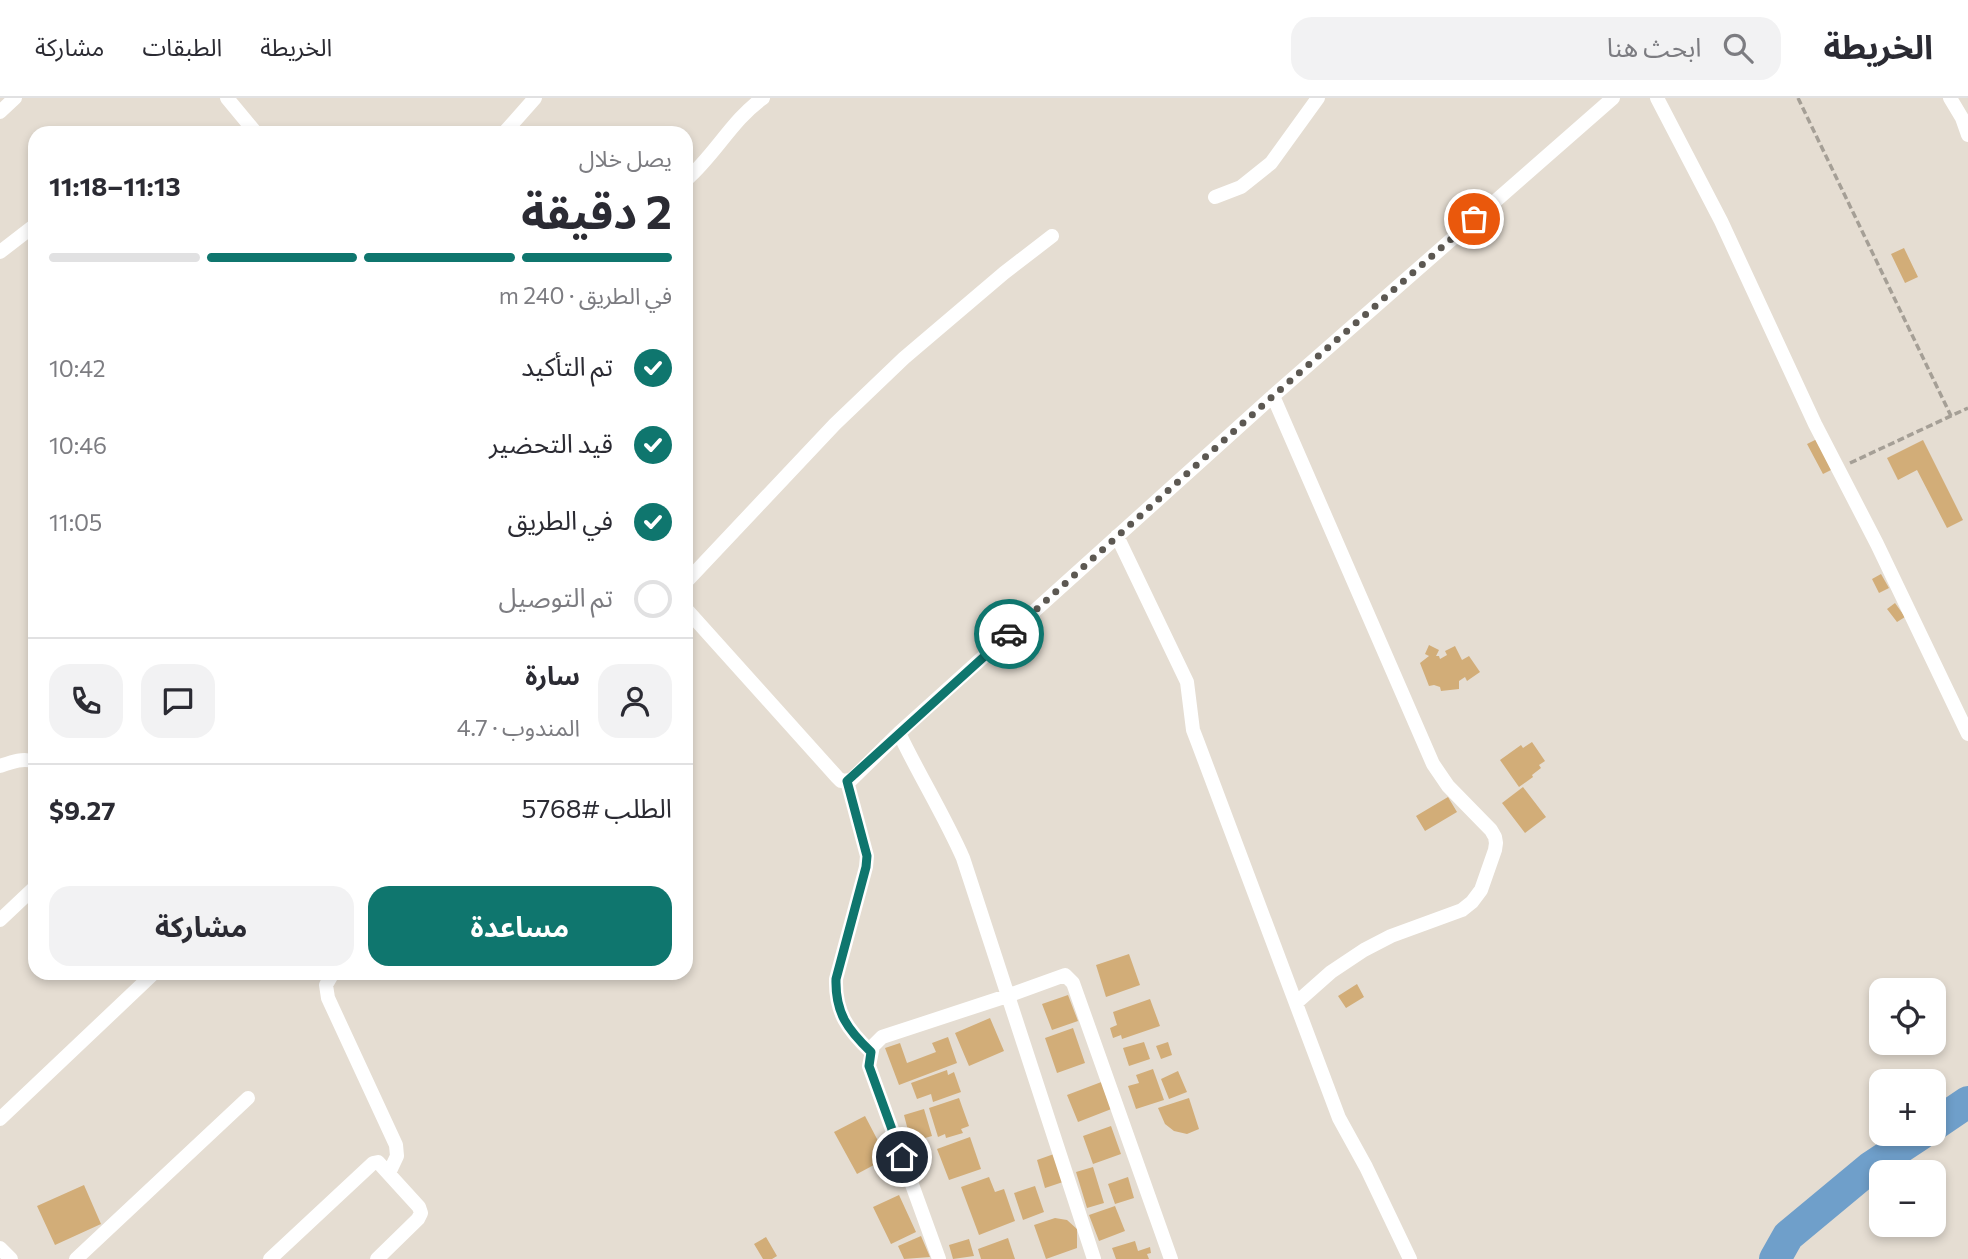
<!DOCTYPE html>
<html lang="ar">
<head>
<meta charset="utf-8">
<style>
  :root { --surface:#fff; --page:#f2f2f3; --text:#2b2b33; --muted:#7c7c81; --line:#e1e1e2; --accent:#0f766e }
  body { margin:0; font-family:Commissioner,"Noto Sans Arabic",sans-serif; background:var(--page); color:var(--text); direction:rtl; height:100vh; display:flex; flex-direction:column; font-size:26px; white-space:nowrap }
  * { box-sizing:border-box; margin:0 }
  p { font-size:23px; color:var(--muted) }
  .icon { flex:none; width:38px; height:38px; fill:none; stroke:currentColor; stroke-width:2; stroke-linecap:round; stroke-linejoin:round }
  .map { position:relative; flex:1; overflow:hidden; direction:ltr }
  .drawer { position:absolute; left:28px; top:28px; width:665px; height:854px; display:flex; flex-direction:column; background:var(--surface); border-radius:21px; box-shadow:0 4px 10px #0003; direction:rtl }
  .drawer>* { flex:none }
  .controls { position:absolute; left:1869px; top:880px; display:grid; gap:14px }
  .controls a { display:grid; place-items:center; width:77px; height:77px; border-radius:14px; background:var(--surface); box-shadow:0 4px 10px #0003; font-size:35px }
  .pin { position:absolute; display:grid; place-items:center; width:60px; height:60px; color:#fff; margin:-30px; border:4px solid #fff; border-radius:50%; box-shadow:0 2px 7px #0007 }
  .courier { position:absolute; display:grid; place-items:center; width:70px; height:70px; margin:-35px; border:5px solid #0f766e; border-radius:50%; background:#fff; color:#222; box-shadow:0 2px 9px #0007 }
  .head em { font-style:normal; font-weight:700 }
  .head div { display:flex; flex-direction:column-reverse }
  .head { display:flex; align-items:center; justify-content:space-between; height:119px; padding:0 21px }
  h1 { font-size:46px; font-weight:700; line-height:52px }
  .bar { display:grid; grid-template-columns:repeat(4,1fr); gap:10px 7px; align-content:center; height:84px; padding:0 21px }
  .bar i { height:9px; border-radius:5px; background:var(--line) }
  .bar .on { background:var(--accent) }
  .bar p { grid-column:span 4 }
  .line { display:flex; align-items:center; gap:18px; padding:0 21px; border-top:2px solid var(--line) }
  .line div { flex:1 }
  .round { display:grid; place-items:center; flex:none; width:74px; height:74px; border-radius:21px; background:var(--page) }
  ol { padding:0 21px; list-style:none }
  li { display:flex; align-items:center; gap:21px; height:77px }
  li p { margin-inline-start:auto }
  li .icon { padding:7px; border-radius:50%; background:var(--accent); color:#fff; stroke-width:4 }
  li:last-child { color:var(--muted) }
  li i { width:38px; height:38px; border:4px solid var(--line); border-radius:50% }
  .primary-button { display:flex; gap:14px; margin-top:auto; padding:14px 21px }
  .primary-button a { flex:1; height:80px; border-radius:21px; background:var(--accent); color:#fff; font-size:28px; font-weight:700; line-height:80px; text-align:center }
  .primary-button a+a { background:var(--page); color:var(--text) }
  header { display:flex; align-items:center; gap:42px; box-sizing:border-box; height:98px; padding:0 35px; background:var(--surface); border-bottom:2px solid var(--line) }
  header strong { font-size:33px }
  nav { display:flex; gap:38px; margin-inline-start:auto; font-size:24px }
  .search { width:490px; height:63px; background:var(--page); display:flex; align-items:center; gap:18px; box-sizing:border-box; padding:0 24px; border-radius:21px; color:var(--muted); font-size:26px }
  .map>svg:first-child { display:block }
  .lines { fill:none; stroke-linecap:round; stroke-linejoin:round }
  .river { stroke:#6f9fca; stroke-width:32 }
  .building { fill:#d2ad78 }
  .path { stroke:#a59f96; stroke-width:3.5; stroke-dasharray:7 3.5; stroke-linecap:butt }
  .street { stroke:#fff; stroke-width:14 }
  .done { stroke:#5c5852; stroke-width:7; stroke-dasharray:0 12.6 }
  .route { stroke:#0f766e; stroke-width:9 }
</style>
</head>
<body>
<header>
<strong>الخريطة</strong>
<div class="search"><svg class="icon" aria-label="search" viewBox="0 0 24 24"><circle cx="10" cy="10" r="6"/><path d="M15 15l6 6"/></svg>ابحث هنا</div>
<nav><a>الخريطة</a><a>الطبقات</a><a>مشاركة</a></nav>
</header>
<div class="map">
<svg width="1968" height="1161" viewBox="0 0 1968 1161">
  <rect width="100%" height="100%" fill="#e5ddd2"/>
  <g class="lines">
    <path class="river" d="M1934 1027 1968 1004
      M1775 1161 1788 1138 1871 1069 1921 1036"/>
  </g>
  <path class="building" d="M1904 150 1918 179 1905 185 1891 156Z
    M1817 341 1833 371 1823 376 1807 346Z
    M1923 342 1963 422 1947 430 1917 372 1898 382 1887 360Z
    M1881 476 1889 490 1879 495 1872 481Z
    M1895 505 1905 519 1897 524 1887 511Z
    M1429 547 1439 552 1436 558H1439L1440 561 1447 557 1445 553 1455 548 1462 562 1469 558 1480 574 1467 583 1465 579 1459 583V591L1441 593 1440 589 1434 587 1429 588 1420 565 1429 558 1425 556Z
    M1532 644 1545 663 1539 667 1541 670 1532 677 1533 679 1519 689 1500 662 1521 647 1523 650Z
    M1523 689 1546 719 1525 735 1502 705Z
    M1448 699 1457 714 1425 733 1416 718Z
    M1129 856 1140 887 1106 899 1096 867Z
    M1357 886 1364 899 1346 910 1338 898Z
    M1068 897 1078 923 1052 932 1042 906Z
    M1150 901 1160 928 1122 941 1121 937 1113 940 1110 930 1117 927 1113 914Z
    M990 920 1004 953 969 968 955 935Z
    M1073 930 1085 965 1057 975 1045 940Z
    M948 939 957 965 899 987 885 950 900 945 907 965 936 954 932 945Z
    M1144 944 1150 961 1129 968 1123 950Z
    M1168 944 1172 957 1161 961 1156 948Z
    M1153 971 1164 1002 1136 1011 1128 988 1139 985 1136 977Z
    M947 972 948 977 954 974 961 994 933 1004 931 996 917 1001 911 985Z
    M1178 973 1187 994 1169 1001 1161 981Z
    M1104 983 1114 1010 1078 1024 1067 997Z
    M959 1000 969 1028 961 1031 963 1035 946 1040 945 1036 938 1039 929 1010Z
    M1189 1000 1199 1031 1187 1036 1174 1033 1165 1026 1158 1010Z
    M924 1011 932 1038 911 1044 904 1017Z
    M865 1018 887 1060 857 1076 834 1034Z
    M1111 1028 1121 1056 1093 1066 1083 1038Z
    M970 1039 981 1071 949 1082 937 1051Z
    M1054 1056 1063 1084 1045 1090 1037 1062Z
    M1093 1069 1104 1105 1087 1110 1076 1074Z
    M989 1079 995 1094 1004 1091 1015 1123 979 1137 961 1089Z
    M1128 1079 1134 1100 1115 1106 1108 1086Z
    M84 1087 101 1126 55 1147 37 1108Z
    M1035 1088 1044 1114 1023 1122 1014 1095Z
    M899 1097 916 1134 891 1146 873 1109Z
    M1115 1108 1125 1133 1099 1143 1089 1117Z
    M1055 1120 1067 1122 1077 1131V1150L1046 1161 1034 1127Z
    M921 1138 930 1159 904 1161 898 1148Z
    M766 1139 777 1158 772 1161H763L754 1146Z
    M1008 1140 1015 1161H981L978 1151Z
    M969 1141 974 1158 953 1161 949 1147Z
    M1135 1143 1138 1153 1150 1149 1151 1155 1147 1156 1149 1161H1116L1112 1150Z"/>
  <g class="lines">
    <path class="path" d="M1798 0 1951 318
      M1850 365 1968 310"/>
    <path class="street" d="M227 0 256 35
      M1657 0 1721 123 1815 326 1877 446 1968 636
      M1950 0 1962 20 1968 37
      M0 14 15 0
      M504 35 535 0
      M686 82C715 57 732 22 763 0
      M1215 99 1241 89 1271 65 1318 0
      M0 154 35 127
      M1273 298 1433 666 1448 688 1491 732 1495 739 1496 745 1495 752 1481 792 1472 804 1462 812 1391 838 1364 852 1331 874 1296 905
      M1117 438 1187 584 1193 632 1198 645 1339 1020 1366 1069 1410 1161
      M686 484 835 326 904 260 1004 175 1052 138
      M686 511 837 679 841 683 851 682 899 635 1273 298 1613 0
      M899 635C919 677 944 717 963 760L1094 1161
      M0 668C11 664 24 659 35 664
      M847 683 867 758 866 769 836 881C835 915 848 932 871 954
      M0 822 35 789
      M333 875 326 887 328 900 396 1047 397 1058 389 1075
      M0 1021 154 875
      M0 1150 11 1161
      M76 1161 248 1000
      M270 1161 373 1065 378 1064 419 1109 421 1115 418 1121 377 1161
      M939 1161 869 968 873 948 882 939 1007 898 1065 877 1073 885 1171 1161"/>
  </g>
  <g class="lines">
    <path class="done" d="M1009 536 1273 298 1474 121"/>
    <path class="route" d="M902 1059 869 968 871 954C848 932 835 915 836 881L866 769 867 758 847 683 1009 536"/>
  </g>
</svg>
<div class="controls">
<a><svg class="icon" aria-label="locate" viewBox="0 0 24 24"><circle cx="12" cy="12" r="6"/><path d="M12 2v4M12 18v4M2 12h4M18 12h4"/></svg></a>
<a>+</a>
<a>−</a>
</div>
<div class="pin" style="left:1474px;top:121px;background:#ea580c"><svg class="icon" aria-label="bag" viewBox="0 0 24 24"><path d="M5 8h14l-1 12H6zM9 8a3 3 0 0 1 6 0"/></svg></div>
<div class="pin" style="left:902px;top:1059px;background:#1f2937"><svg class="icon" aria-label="home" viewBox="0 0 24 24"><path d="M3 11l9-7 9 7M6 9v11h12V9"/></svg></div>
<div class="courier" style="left:1009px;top:536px"><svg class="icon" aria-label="car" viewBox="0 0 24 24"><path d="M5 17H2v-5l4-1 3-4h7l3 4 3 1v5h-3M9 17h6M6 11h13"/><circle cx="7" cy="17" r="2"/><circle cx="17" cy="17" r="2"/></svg></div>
<section class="drawer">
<div class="head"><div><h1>2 دقيقة</h1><p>يصل خلال</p></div><em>11:13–11:18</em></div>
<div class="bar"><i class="on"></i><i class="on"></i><i class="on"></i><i></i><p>في الطريق · 240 m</p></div>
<ol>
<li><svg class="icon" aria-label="check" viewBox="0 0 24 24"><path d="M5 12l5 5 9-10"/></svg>تم التأكيد<p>10:42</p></li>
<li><svg class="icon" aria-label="check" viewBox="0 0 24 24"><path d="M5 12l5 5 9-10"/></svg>قيد التحضير<p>10:46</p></li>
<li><svg class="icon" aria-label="check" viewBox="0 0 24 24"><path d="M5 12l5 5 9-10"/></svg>في الطريق<p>11:05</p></li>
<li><i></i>تم التوصيل</li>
</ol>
<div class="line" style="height:126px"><a class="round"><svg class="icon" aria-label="person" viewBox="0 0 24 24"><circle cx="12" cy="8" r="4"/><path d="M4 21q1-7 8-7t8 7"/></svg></a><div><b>سارة</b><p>المندوب · 4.7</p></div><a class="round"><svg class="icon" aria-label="chat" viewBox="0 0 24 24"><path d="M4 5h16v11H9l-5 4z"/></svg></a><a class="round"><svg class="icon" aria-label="phone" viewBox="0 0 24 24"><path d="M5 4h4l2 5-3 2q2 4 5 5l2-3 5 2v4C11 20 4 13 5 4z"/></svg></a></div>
<div class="line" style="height:91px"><div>الطلب #5768</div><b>$9.27</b></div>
<div class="primary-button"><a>مساعدة</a><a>مشاركة</a></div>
</section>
</div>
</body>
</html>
